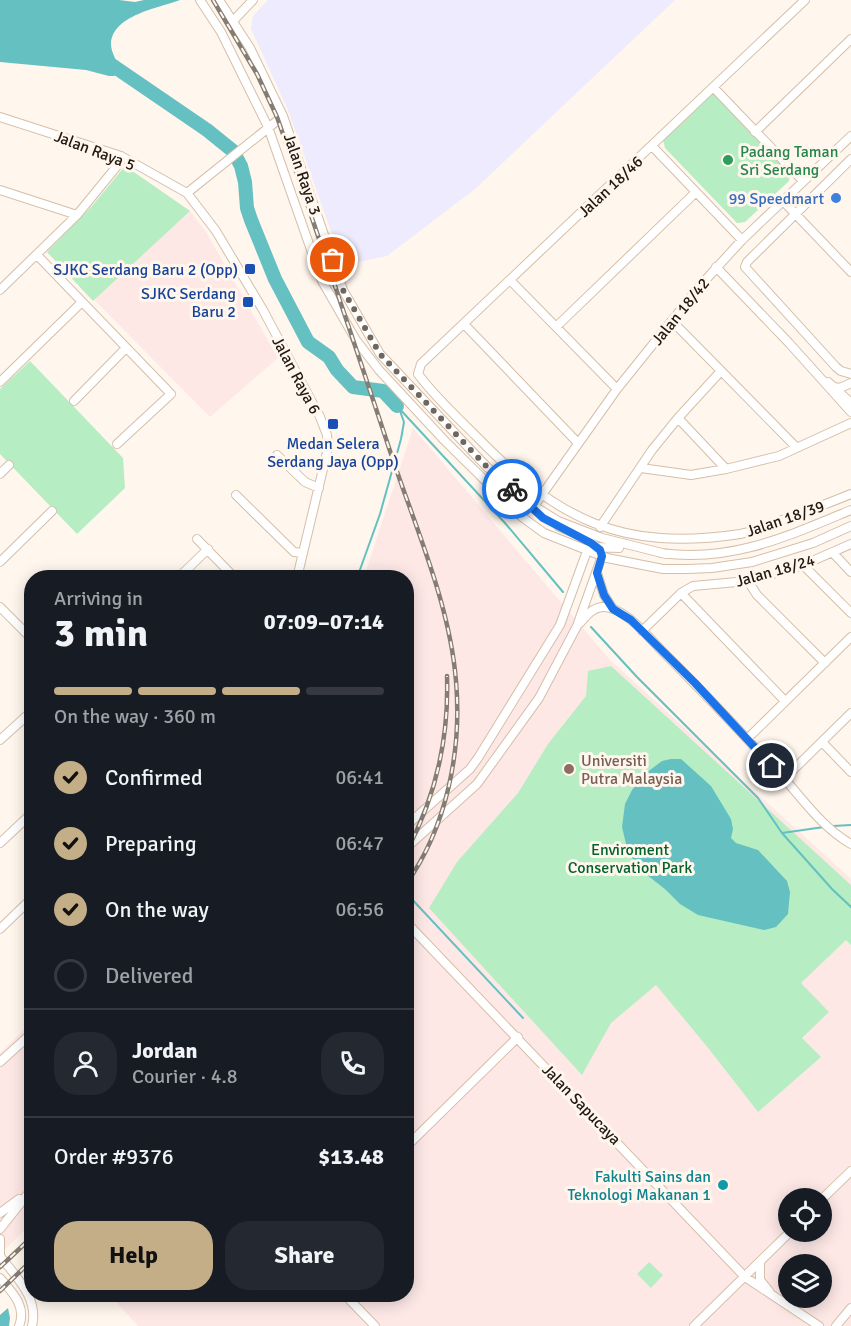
<!DOCTYPE html>
<html lang="en">
<head>
<meta charset="utf-8">
<style>
  :root { --surface:#171b24; --page:#242831; --text:#f1f3f6; --muted:#9ea1a6; --line:#363941; --accent:#c3ae88 }
  body { margin:0; font-family:Signika,sans-serif; background:var(--page); color:var(--text); height:100vh; display:flex; flex-direction:column; font-size:22px; white-space:nowrap }
  * { box-sizing:border-box; margin:0 }
  p { font-size:20px; color:var(--muted) }
  .icon { flex:none; width:33px; height:33px; fill:none; stroke:currentColor; stroke-width:2; stroke-linecap:round; stroke-linejoin:round }
  .map { position:relative; flex:1; overflow:hidden }
  .panel { position:absolute; left:24px; top:570px; width:390px; height:732px; display:flex; flex-direction:column; background:var(--surface); border-radius:24px; box-shadow:0 3px 15px #0003 }
  .panel>* { flex:none }
  .fabs { position:absolute; left:778px; top:1188px; display:grid; gap:12px }
  .fabs a { display:grid; place-items:center; width:54px; height:54px; border-radius:50%; background:var(--surface); box-shadow:0 3px 15px #0003; font-size:30px }
  .pin { position:absolute; display:grid; place-items:center; width:51px; height:51px; color:#fff; margin:-26px; border:3px solid #fff; border-radius:50%; box-shadow:0 2px 6px #0007 }
  .courier { position:absolute; display:grid; place-items:center; width:60px; height:60px; margin:-30px; border:4px solid #1a73e8; border-radius:50%; background:#fff; color:#222; box-shadow:0 2px 8px #0007 }
  .headline em { font-style:normal; font-weight:700 }
  .headline div { display:flex; flex-direction:column-reverse }
  .headline { display:flex; align-items:center; justify-content:space-between; height:102px; padding:0 30px }
  h1 { font-size:39px; font-weight:700; line-height:45px }
  .bar { display:grid; grid-template-columns:repeat(4,1fr); gap:9px 6px; align-content:center; height:72px; padding:0 30px }
  .bar i { height:8px; border-radius:4px; background:var(--line) }
  .bar .current { background:var(--accent) }
  .bar p { grid-column:span 4 }
  .line { display:flex; align-items:center; gap:15px; padding:0 30px; border-top:2px solid var(--line) }
  .line div { flex:1 }
  .round { display:grid; place-items:center; flex:none; width:63px; height:63px; border-radius:24px; background:var(--page) }
  ol { padding:0 30px; list-style:none }
  li { display:flex; align-items:center; gap:18px; height:66px }
  li p { margin-inline-start:auto }
  li .icon { padding:6px; border-radius:50%; background:var(--accent); color:#111; stroke-width:4 }
  li:last-child { color:var(--muted) }
  li i { width:33px; height:33px; border:3px solid var(--line); border-radius:50% }
  .primary-button { display:flex; gap:12px; margin-top:auto; padding:12px 30px }
  .primary-button a { flex:1; height:69px; border-radius:24px; background:var(--accent); color:#111; font-size:24px; font-weight:700; line-height:69px; text-align:center }
  .primary-button a+a { background:var(--page); color:var(--text) }
  .map>svg:first-child { display:block }
  .industrial { fill:#edebfd }
  .education { fill:#fde8e6; fill-rule:evenodd }
  .green { fill:#b7edc2 }
  .water { fill:#64c0c1 }
  .lines { fill:none; stroke-linecap:round; stroke-linejoin:round }
  .stream { stroke:#64c0c1; stroke-width:2 }
  .river { stroke:#64c0c1; stroke-width:14 }
  .minor-casing { stroke:#d5bfa9; stroke-width:10 }
  .minor { stroke:#fff; stroke-width:8 }
  .rail-casing { stroke:#857d74; stroke-width:4.5 }
  .rail { stroke:#fff6ed; stroke-width:2; stroke-dasharray:7; stroke-linecap:butt }
  .done { stroke:#6f665e; stroke-width:6; stroke-dasharray:0 10.8 }
  .route { stroke:#1a73e8; stroke-width:8 }
  .leisure-dot { fill:#2e9e5b; stroke:#fff6ed; stroke-width:2 }
  .shop-dot { fill:#3f7fe0; stroke:#fff6ed; stroke-width:2 }
  .transit-dot { fill:#1a4fb4; stroke:#fff6ed; stroke-width:2 }
  .education-dot { fill:#8d6e63; stroke:#fff6ed; stroke-width:2 }
  .culture-dot { fill:#0f9aa8; stroke:#fff6ed; stroke-width:2 }
  .labels { text-anchor:middle; stroke-width:6; stroke-linejoin:round; paint-order:stroke }
  .street-label { font-size:16px; fill:#211911; stroke:#fff6ed }
  .leisure-label { font-size:16px; fill:#27864d; stroke:#fff6ed; text-anchor:start }
  .shop-label { font-size:16px; fill:#366cbe; stroke:#fff6ed; text-anchor:end }
  .transit-label { font-size:16px; fill:#164399; stroke:#fff6ed; text-anchor:end }
  .education-label { font-size:16px; fill:#785e54; stroke:#fff6ed; text-anchor:start }
  .park-label { font-size:16px; fill:#02632d; stroke:#fff6ed }
  .culture-label { font-size:16px; fill:#0d838f; stroke:#fff6ed; text-anchor:end }
</style>
</head>
<body>
<div class="map">
<svg width="851" height="1326" viewBox="0 0 851 1326">
  <rect width="100%" height="100%" fill="#fff6ed"/>
  <path class="industrial" d="M268 0H675L475 189 387 256 343 265 288 110 251 29 253 16Z"/>
  <path class="education" d="M125 166 190 211 206 232 278 358 210 417 47 252 92 206Z
    M413 428 610 660 851 879V1326H138L110 1295 406 1294V578L364 577ZM789 1198H822V1232H789ZM789 1264H822V1298H789Z
    M31 1023V1224L0 1254V1053Z"/>
  <path class="green" d="M709 95H716L790 171 789 181 745 222 737 223 665 148 663 140Z
    M125 166 190 211 93 301 47 252 92 206Z
    M30 361 123 458 125 488 77 534 0 454V389Z
    M611 666 851 885V945L846 940 801 983 829 1012 802 1038 821 1057 758 1112 709 1049 656 985 611 1023 582 1075 429 908 457 862 518 793 548 744 586 696 588 671Z
    M649 1262 663 1275 651 1288 637 1274Z"/>
  <path class="water" d="M0 0H119L135 2 144 0H180C159 8 112 15 111 44 111 54 118 60 119 71L114 76H109L86 70 0 62Z
    M671 759H681L711 786 731 819 733 829 731 838 736 843 758 850 787 881 790 892 788 914 776 927 764 930 698 915 680 904 666 890 637 867 627 848 622 827 625 804 632 790 646 773 662 761Z
    M8 1308 10 1318 9 1326H0V1315Z"/>
  <g class="lines">
    <path class="stream" d="M397 406 505 523 563 592
      M357 578 380 514 401 439 404 422 400 411
      M591 627 637 677 758 798 782 833 832 889 851 907
      M833 826 851 825
      M782 833 824 827
      M408 895 523 1018"/>
    <path class="river" d="M106 61 207 130 233 151 241 166 245 182 247 208 251 220 275 279 308 342 329 357 337 370 353 387 383 391 397 406"/>
    <defs>
      <path id="minor" d="M200 0 221 32 268 127 322 281 356 340 379 370 444 440 522 517 544 533 607 558 663 569H687L712 568 752 562 813 543 851 526
        M219 0 250 48 283 116 343 290 380 354 487 467 534 506 558 521 602 538 666 554
        M805 0 421 364 418 374C435 397 457 417 477 437 558 520 622 552 740 534 750 532 761 528 770 524 798 515 824 505 851 494
        M233 21 253 0
        M714 88 803 181
        M0 117 121 156 187 193 216 231 263 310 320 417 327 435 328 448 297 578
        M755 132 851 39
        M652 146 742 240
        M851 159 747 262 745 267 836 367 841 371 851 374
        M0 190 77 215
        M187 193 283 116
        M783 201 851 272
        M37 255 171 394 117 444
        M716 267 789 343 851 412
        M510 280 617 389
        M0 290 77 215 117 166 121 156
        M672 321 796 447
        M464 324 578 443
        M556 327 696 192
        M0 382 82 302
        M828 382 851 403
        M834 387 840 388 851 383
        M74 401 126 348
        M678 418 726 469
        M277 455 305 482 319 488
        M641 468 691 475 726 469 779 456 851 423
        M0 474 9 465
        M236 495 294 552 303 553
        M534 506 617 389 699 287 742 240 851 136
        M600 527 652 450 678 418 721 371
        M197 539 235 578
        M661 553C731 563 788 536 851 510
        M833 553 851 572
        M0 562 52 511
        M803 565 851 613
        M597 573 604 595 613 609
        M178 578 208 549
        M748 581 757 595 825 663
        M681 593 785 701
        M0 607 32 639
        M580 623C586 616 592 608 602 607 623 605 649 638 663 652 704 692 743 735 783 777 803 800 824 829 851 844
        M642 631 681 593 693 586 748 581 803 565 851 544
        M25 717 32 725
        M747 739 851 637
        M0 740 32 711
        M822 742 851 772
        M784 779 851 713
        M406 826 470 769 478 758 560 625 587 551 596 547 619 548
        M0 843 32 813
        M406 848 477 784 539 698 577 626 602 556C598 540 572 533 558 526
        M406 922 745 1277 819 1326
        M0 929 32 898
        M0 1062 32 1033
        M406 1147 518 1037
        M822 1199 851 1171
        M0 1213 19 1199
        M0 1229 31 1190
        M0 1239V1254
        M0 1256C16 1277 39 1298 32 1326
        M760 1263V1280L769 1291
        M0 1278C12 1292 27 1306 19 1326
        M344 1294 375 1326
        M694 1326 790 1232
        M836 1326 851 1308"/>
    </defs>
    <use href="#minor" class="minor-casing"/>
    <use href="#minor" class="minor"/>
    <defs>
      <path id="rail" d="M213 0 257 74 277 117C317 231 355 345 393 460 417 531 450 606 456 681 462 750 447 827 406 884
        M406 852C436 797 449 738 447 676
        M0 1267 32 1237
        M0 1291 32 1260"/>
    </defs>
    <use href="#rail" class="rail-casing"/>
    <use href="#rail" class="rail"/>
  </g>
  <g class="lines">
    <path class="done" d="M333 260 343 290 380 354 487 467 512 489"/>
    <path class="route" d="M512 489 543 518 591 543 600 550 602 556 597 573 604 595 613 609 631 620 695 683 772 766"/>
  </g>
  <circle class="leisure-dot" cx="728" cy="160" r="6"/>
  <circle class="shop-dot" cx="836" cy="198" r="6"/>
  <g class="transit-dot">
    <rect x="244" y="263" width="12" height="12" rx="3"/>
    <rect x="242" y="296" width="12" height="12" rx="3"/>
    <rect x="327" y="418" width="12" height="12" rx="3"/>
  </g>
  <circle class="education-dot" cx="569" cy="769" r="6"/>
  <circle class="culture-dot" cx="723" cy="1185" r="6"/>
  <g class="labels">
    <g class="street-label">
      <text transform="translate(95 150) rotate(21)" y="6">Jalan Raya 5</text>
      <text transform="translate(303 174) rotate(71)" y="6">Jalan Raya 3</text>
      <text transform="translate(610 186) rotate(-43)" y="6">Jalan 18/46</text>
      <text transform="translate(680 311) rotate(-51)" y="6">Jalan 18/42</text>
      <text transform="translate(297 375) rotate(62)" y="6">Jalan Raya 6</text>
      <text transform="translate(785 518) rotate(-19)" y="6">Jalan 18/39</text>
      <text transform="translate(775 570) rotate(-16)" y="6">Jalan 18/24</text>
      <text transform="translate(582 1104) rotate(46)" y="6">Jalan Sapucaya</text>
    </g>
    <g class="leisure-label">
      <text x="740" y="157">Padang Taman<tspan x="740" dy="18">Sri Serdang</tspan></text>
    </g>
    <g class="shop-label">
      <text x="824" y="204">99 Speedmart</text>
    </g>
    <g class="transit-label">
      <text x="238" y="275">SJKC Serdang Baru 2 (Opp)</text>
      <text x="236" y="299">SJKC Serdang<tspan x="236" dy="18">Baru 2</tspan></text>
      <text x="333" y="449" text-anchor="middle">Medan Selera<tspan x="333" dy="18">Serdang Jaya (Opp)</tspan></text>
    </g>
    <g class="education-label">
      <text x="581" y="766">Universiti<tspan x="581" dy="18">Putra Malaysia</tspan></text>
    </g>
    <g class="park-label">
      <text x="630" y="855">Enviroment<tspan x="630" dy="18">Conservation Park</tspan></text>
    </g>
    <g class="culture-label">
      <text x="711" y="1182">Fakulti Sains dan<tspan x="711" dy="18">Teknologi Makanan 1</tspan></text>
    </g>
  </g>
</svg>
<div class="fabs">
<a><svg class="icon" aria-label="locate" viewBox="0 0 24 24"><circle cx="12" cy="12" r="6"/><path d="M12 2v4M12 18v4M2 12h4M18 12h4"/></svg></a>
<a><svg class="icon" aria-label="layers" viewBox="0 0 24 24"><path d="M12 4l9 5-9 5-9-5zM3 14l9 5 9-5"/></svg></a>
</div>
<div class="pin" style="left:333px;top:260px;background:#ea580c"><svg class="icon" aria-label="bag" viewBox="0 0 24 24"><path d="M5 8h14l-1 12H6zM9 8a3 3 0 0 1 6 0"/></svg></div>
<div class="pin" style="left:772px;top:766px;background:#1f2937"><svg class="icon" aria-label="home" viewBox="0 0 24 24"><path d="M3 11l9-7 9 7M6 9v11h12V9"/></svg></div>
<div class="courier" style="left:512px;top:489px"><svg class="icon" aria-label="bike" viewBox="0 0 24 24"><circle cx="6" cy="16" r="4"/><circle cx="18" cy="16" r="4"/><path d="M6 16l4-8h5l3 8M10 8l3 8H6M13 5h3"/></svg></div>
<section class="panel">
<div class="headline"><div><h1>3 min</h1><p>Arriving in</p></div><em>07:09–07:14</em></div>
<div class="bar"><i class="current"></i><i class="current"></i><i class="current"></i><i></i><p>On the way · 360 m</p></div>
<ol>
<li><svg class="icon" aria-label="check" viewBox="0 0 24 24"><path d="M5 12l5 5 9-10"/></svg>Confirmed<p>06:41</p></li>
<li><svg class="icon" aria-label="check" viewBox="0 0 24 24"><path d="M5 12l5 5 9-10"/></svg>Preparing<p>06:47</p></li>
<li><svg class="icon" aria-label="check" viewBox="0 0 24 24"><path d="M5 12l5 5 9-10"/></svg>On the way<p>06:56</p></li>
<li><i></i>Delivered</li>
</ol>
<div class="line" style="height:108px"><a class="round"><svg class="icon" aria-label="person" viewBox="0 0 24 24"><circle cx="12" cy="8" r="4"/><path d="M4 21q1-7 8-7t8 7"/></svg></a><div><b>Jordan</b><p>Courier · 4.8</p></div><a class="round"><svg class="icon" aria-label="phone" viewBox="0 0 24 24"><path d="M5 4h4l2 5-3 2q2 4 5 5l2-3 5 2v4C11 20 4 13 5 4z"/></svg></a></div>
<div class="line" style="height:78px"><div>Order #9376</div><b>$13.48</b></div>
<div class="primary-button"><a>Help</a><a>Share</a></div>
</section>
</div>
</body>
</html>
